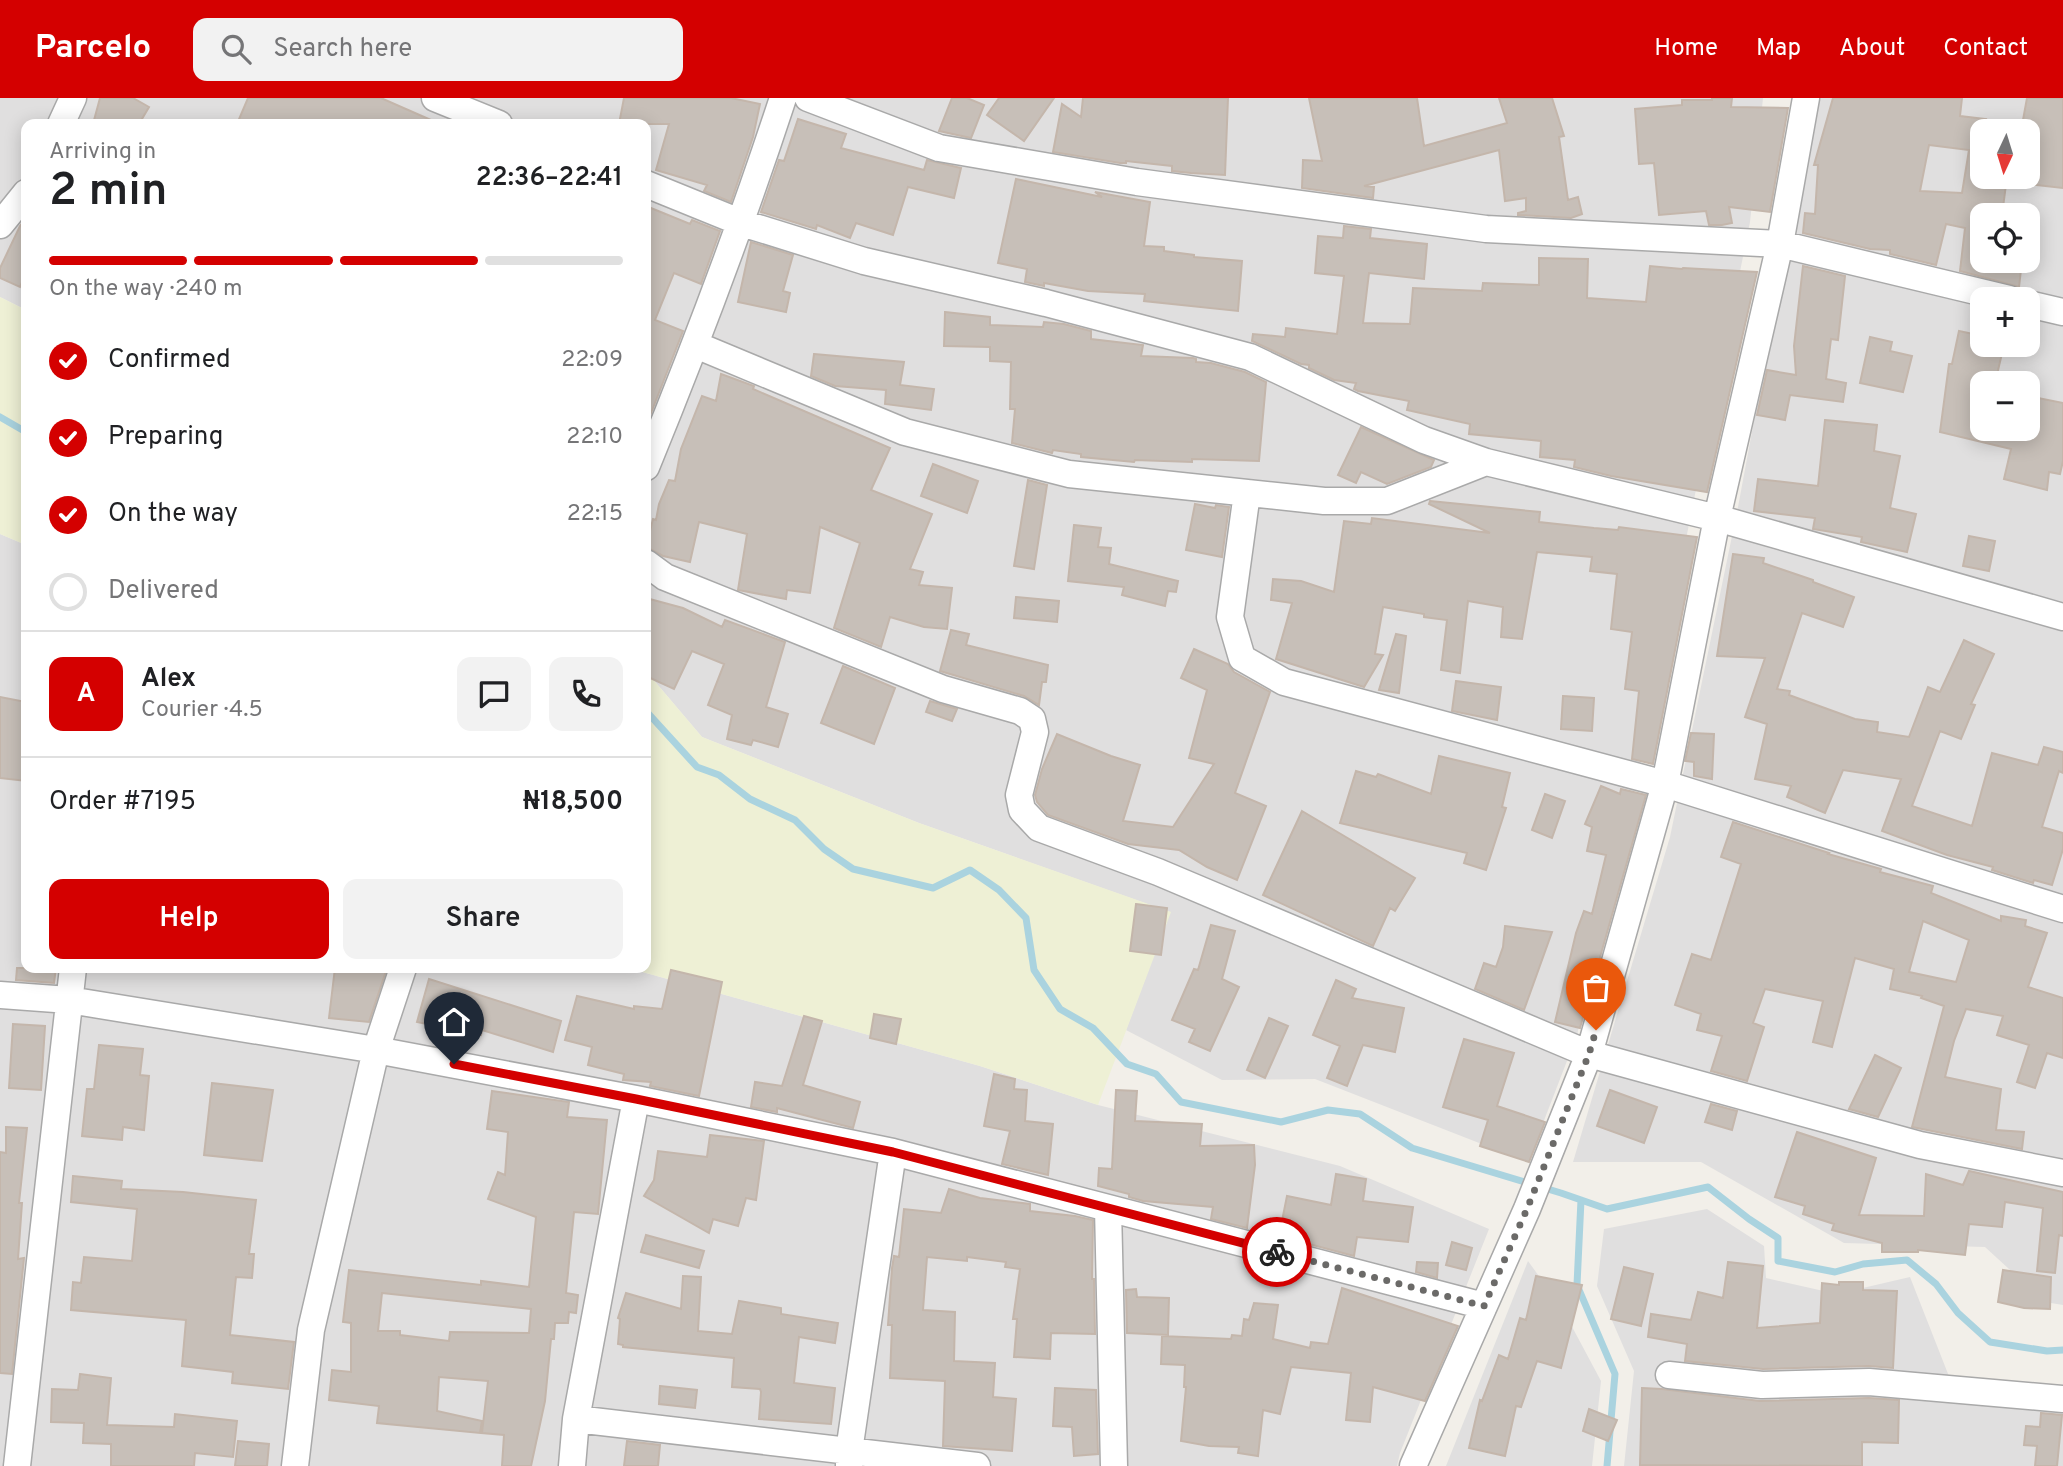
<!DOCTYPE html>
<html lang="en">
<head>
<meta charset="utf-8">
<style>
  :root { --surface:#fff; --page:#f2f2f2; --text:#202124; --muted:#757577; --line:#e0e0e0; --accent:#d40000 }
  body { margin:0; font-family:Overpass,sans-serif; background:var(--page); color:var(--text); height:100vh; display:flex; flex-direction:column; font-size:26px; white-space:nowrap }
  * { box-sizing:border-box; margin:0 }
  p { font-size:23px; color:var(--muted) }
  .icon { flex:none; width:38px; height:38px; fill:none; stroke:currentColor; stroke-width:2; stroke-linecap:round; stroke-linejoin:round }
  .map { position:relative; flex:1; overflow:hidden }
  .drawer { position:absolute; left:21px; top:21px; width:630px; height:854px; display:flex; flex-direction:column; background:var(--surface); border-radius:14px; box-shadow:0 4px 18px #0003 }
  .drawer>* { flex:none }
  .needle { width:46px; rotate:184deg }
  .buttons { position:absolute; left:1970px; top:21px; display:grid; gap:14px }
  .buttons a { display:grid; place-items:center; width:70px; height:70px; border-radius:14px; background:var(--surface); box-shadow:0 4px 18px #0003; font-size:35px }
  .pin { position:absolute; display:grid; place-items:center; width:60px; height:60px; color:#fff; margin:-72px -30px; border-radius:50% 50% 50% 0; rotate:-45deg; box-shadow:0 0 7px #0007 }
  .pin .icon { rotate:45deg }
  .courier { position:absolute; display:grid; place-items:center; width:70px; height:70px; margin:-35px; border:5px solid #d40000; border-radius:50%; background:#fff; color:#222; box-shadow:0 2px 9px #0007 }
  .head em { font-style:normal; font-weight:600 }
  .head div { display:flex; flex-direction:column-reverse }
  .head { display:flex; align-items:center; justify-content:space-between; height:119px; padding:0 28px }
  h1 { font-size:46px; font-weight:600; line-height:52px }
  .bar { display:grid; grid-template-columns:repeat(4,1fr); gap:10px 7px; align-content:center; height:84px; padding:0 28px }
  .bar i { height:9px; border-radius:5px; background:var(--line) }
  .bar .on { background:var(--accent) }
  .bar p { grid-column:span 4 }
  .line { display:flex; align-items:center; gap:18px; padding:0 28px; border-top:2px solid var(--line) }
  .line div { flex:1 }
  .round { display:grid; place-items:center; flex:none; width:74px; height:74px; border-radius:14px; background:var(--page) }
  ol { padding:0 28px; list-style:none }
  li { display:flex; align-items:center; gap:21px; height:77px }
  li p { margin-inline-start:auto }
  li .icon { padding:7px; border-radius:50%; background:var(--accent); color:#fff; stroke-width:4 }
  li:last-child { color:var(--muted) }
  li i { width:38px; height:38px; border:4px solid var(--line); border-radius:50% }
  .button { display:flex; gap:14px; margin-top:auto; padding:14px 28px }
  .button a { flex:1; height:80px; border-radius:14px; background:var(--accent); color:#fff; font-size:28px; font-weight:600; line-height:80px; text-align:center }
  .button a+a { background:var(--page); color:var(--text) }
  header { display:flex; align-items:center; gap:42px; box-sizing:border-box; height:98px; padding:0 35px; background:var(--accent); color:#fff }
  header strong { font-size:33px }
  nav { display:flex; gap:38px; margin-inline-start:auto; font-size:24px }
  .search { width:490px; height:63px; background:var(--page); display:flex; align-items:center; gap:18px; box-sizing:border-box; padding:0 24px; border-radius:14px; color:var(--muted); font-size:26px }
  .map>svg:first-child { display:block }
  .residential { fill:#e0dfdf; fill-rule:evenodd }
  .farmland { fill:#eef0d5 }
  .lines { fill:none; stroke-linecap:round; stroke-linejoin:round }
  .stream { stroke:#aad3df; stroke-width:7 }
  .building { fill:#c7bfb8; stroke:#c4b6ab; stroke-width:2; fill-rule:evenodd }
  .minor-casing { stroke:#a9a9a9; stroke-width:29 }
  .minor { stroke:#fff; stroke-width:26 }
  .done { stroke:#6b6a68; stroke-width:7; stroke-dasharray:0 12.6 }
  .route { stroke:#d40000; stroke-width:9 }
</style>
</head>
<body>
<header>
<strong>Parcelo</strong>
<div class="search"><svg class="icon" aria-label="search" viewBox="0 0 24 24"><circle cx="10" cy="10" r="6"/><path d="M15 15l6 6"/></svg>Search here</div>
<nav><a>Home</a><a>Map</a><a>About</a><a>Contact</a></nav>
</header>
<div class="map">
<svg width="2063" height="1368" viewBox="0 0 2063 1368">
  <rect width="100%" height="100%" fill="#f2efe9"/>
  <path class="residential" d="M0 0H1763L1750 124 1641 664 1577 937 1528 1064 1315 981 1222 982 1126 932 1170 814 919 725 702 639 646 573V26H26V212L0 199Z
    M1814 0H2063V1207L2045 1204 1985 1149 1844 1145 1701 1064H1573L1670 739 1738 409ZM1983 33H2028V79H1983ZM1983 117H2028V163H1983ZM1983 201H2028V247H1983ZM1983 285H2028V331H1983Z
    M0 436 26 447V870H628L980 968 1098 1007 1340 1068 1489 1131 1400 1355 1397 1368H0Z
    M1707 1111 1764 1148 1766 1180 1837 1196 1910 1179 1952 1286 2063 1307V1368H1624L1634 1273 1597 1188 1604 1131Z
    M1528 1163 1562 1210 1601 1283 1592 1368H1446Z"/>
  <path class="farmland" d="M0 199 26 212V447L0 436Z
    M646 573 702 639 919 725 1171 814 1098 1007 980 968 628 870H646Z"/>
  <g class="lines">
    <path class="stream" d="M0 319 26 334
      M646 613 697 669 719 677 750 701 795 722 824 751 853 771 933 790 970 772 999 792 1026 820 1034 872 1060 911 1093 930 1127 966 1156 976 1181 1004 1281 1024 1328 1012 1360 1016 1412 1050 1561 1095 1607 1111 1708 1089 1749 1121 1778 1140V1163L1835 1174 1863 1166 1907 1162 1936 1186 1958 1215 1990 1244 2047 1253 2063 1252
      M1581 1102 1577 1187 1615 1276 1607 1368"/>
  </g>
  <path class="building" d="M100 0H133L149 9 139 26H93Z
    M248 0H381L440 26H237Z
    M624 0H731L760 6 753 39 731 104 704 93 707 87 656 72 669 26H619Z
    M952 0H967L984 7 971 40 939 33Z
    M999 0H1054L1024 43 987 17Z
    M1083 0H1228L1225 77 1191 75 1172 73V68L1126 63V65H1120L1053 54 1062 6 1081 19Z
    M1309 0H1417L1424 48 1507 25 1499 0H1552L1564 38 1559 39 1568 102 1578 99 1582 116 1571 120 1518 117V115L1526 113V100L1505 103 1499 52 1364 88 1374 89 1373 100 1302 90 1303 62 1322 63Z
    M1712 0H1732L1731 9 1788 10 1770 114 1729 109 1732 125 1722 127H1709L1706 113 1659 117 1654 65 1639 66 1635 11 1682 7V2H1712Z
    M1833 0H1962L1960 18 1986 21 1983 33V79H2007L2002 117H1983V163H2022L2019 189 1960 173 1965 130 1946 126 1936 167 1890 156V152L1870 151 1803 135 1805 115 1815 116 1818 67H1814ZM1929 47 1969 52 1962 95 1920 93Z
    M2027 0H2063V90L2028 86V33H2021Z
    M798 21 846 36 841 50 924 72 927 62 961 70 954 100 908 89 893 137 856 125 850 140 817 127 816 131 761 114 779 62 784 63Z
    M1016 81 1102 99 1095 94 1150 104 1144 148 1164 149V153L1194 157V159L1242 163 1238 213 1144 203 1145 196 1088 193 1044 185V188L1025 184 1027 171 998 165Z
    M646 108 690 126 692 122 720 133 701 186 674 175 655 222 683 233 646 328Z
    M26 120V175L20 189 0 180V170L20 128Z
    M1344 128 1371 131 1370 140 1427 146 1424 181 1369 175 1363 225 1410 226 1413 190 1482 193 1483 185 1539 187V160L1588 161 1587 200 1646 204 1650 168 1682 171 1683 170 1757 174 1707 394 1611 378 1574 369 1575 362 1540 359 1541 343 1469 336 1470 326 1407 312 1409 303 1358 293 1354 291 1356 285 1334 282 1309 270V267L1301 266 1252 243 1253 236 1285 239 1286 230 1337 236 1344 178 1315 175 1318 138 1343 140Z
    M751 144 793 157 783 193 790 195 786 214 738 204Z
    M1803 168 1845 178 1838 242 1831 241 1826 281 1846 285 1843 304 1790 297 1785 322 1757 317 1767 272 1796 277 1794 248Z
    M945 214 990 219V227L1043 229 1044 224 1064 226 1091 233V241L1143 247 1141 258 1193 260 1196 261V264L1211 265 1245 274 1266 284 1259 363 1192 361V364L1135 362 1134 364 1081 359V356L1053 352 1052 355 1012 345 1015 311H1010L1011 264 990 263V249L944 248Z
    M1959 233 1983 238V247H2004L1995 285H1983V331H2028V298L2063 305V363L2060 376 2049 374 2047 392 2004 381 2011 351 1940 334 1949 266H1952Z
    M1870 239 1892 244 1890 253 1912 258 1903 294 1860 285Z
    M814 256 904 264 900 287 934 291 931 312 885 306 886 292 835 288 811 278Z
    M721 276 754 288 753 291 890 350 871 392 932 416 910 471 923 474 919 487 952 490 947 531 924 529 890 519 881 549 834 530 860 445 820 429 810 495 787 492 786 501 738 492 747 436 699 424 690 464 663 458 646 449 653 421 656 422 659 406 669 382 675 383 681 351 702 298 716 303Z
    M1825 322 1877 327 1874 353 1900 358 1890 410 1916 416 1907 454 1861 444 1862 439 1813 431 1815 420 1754 413 1758 381 1818 388Z
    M1361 329 1434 362 1431 369 1387 386 1361 374 1356 385 1338 377Z
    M933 366 978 383 967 415 921 398Z
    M1028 382 1047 387 1034 471 1014 468Z
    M1430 403 1540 414 1539 424 1594 430 1618 432 1619 429 1697 439 1653 666 1632 661 1639 593 1625 591 1632 534 1611 531 1617 476 1590 473 1592 459 1537 454 1522 541 1501 539 1503 509 1468 503 1460 575 1441 572 1447 522 1424 519V516L1383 509 1375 556 1383 557 1364 589 1276 561 1292 505 1271 502 1273 481 1301 483 1334 494 1344 423 1371 426 1372 420 1490 435 1429 406Z
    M1195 406 1215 410 1216 407 1229 409 1222 459 1186 452Z
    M1074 427 1101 430 1098 449 1111 450 1109 466 1178 483 1176 494 1168 493 1165 508 1122 497 1124 489 1068 483Z
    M1969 438 1995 443 1989 473 1963 468Z
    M1733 456 1764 460 1763 465 1813 482V484L1854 499 1843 529 1802 515 1777 591 1790 593 1789 597 1855 621 1878 624 1877 634 1909 639 1928 589 1940 594 1964 542 1994 556 1971 606 1975 607 1961 641 1940 633 1912 708 1972 728 1992 655 2038 667 2044 649 2063 654V675L2059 673 2042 729 2063 735V751L2052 787 2034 782 2033 785 1992 772 1993 769 1947 757 1882 733 1901 681 1843 672 1825 715 1787 699 1791 688 1755 681 1767 626 1745 619 1765 560 1717 558Z
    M1016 499 1059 503 1057 524 1014 520Z
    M646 500 683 510 722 529 725 522 785 544 766 609 788 616 778 649 753 642 751 647 727 641 732 617 708 607 724 566 692 553 674 591 646 578Z
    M951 532 969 536 966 547 1048 567 1046 584H1042L1039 607 1024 598 940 573Z
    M1396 536 1406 538 1399 595 1379 592Z
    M1194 551 1228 566 1234 574 1270 594 1235 695 1266 708 1237 782 1207 769 1179 752 1128 746 1048 717 1037 704 1035 697 1042 671 1057 636 1111 658 1140 667 1123 723 1173 729 1214 666 1189 660 1207 592 1181 580Z
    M843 568 895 590 874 646 821 625Z
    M1456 583 1501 589 1497 622 1452 613Z
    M1563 598 1594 600 1592 633 1561 631Z
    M0 599 26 604V683L0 680Z
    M930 603 957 611 952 623 926 614Z
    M1691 635 1714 636 1712 681 1694 678V664L1685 663Z
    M1439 658 1510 675 1502 709 1506 710 1486 772 1464 765 1467 755 1340 725 1356 673 1376 679 1378 676 1431 696Z
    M1601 688 1620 696 1621 691 1646 697 1580 930 1555 924 1576 835 1584 813 1592 816 1606 757 1587 753 1592 729 1585 726Z
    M1545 696 1565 703 1552 740 1532 732Z
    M1302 713 1415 780 1395 813 1390 810 1373 848 1263 797Z
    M1733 724 1829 755 1828 756 1881 771 1880 774 1933 788 1931 795 2001 823V818L2026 822 2025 828 2047 835 2028 889 2063 900V960L2047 955 2035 990 2017 984 2029 947 1997 937 2003 918 1966 911 1954 943 1945 979 2001 991 1996 1032 2024 1034 2022 1051 1912 1029 1944 908 1921 900 1922 898 1890 891 1894 871 1855 860 1832 949 1813 944 1823 903 1765 891 1753 925 1764 929 1747 983 1711 973 1722 938 1697 932 1701 916 1675 907 1692 856 1711 862 1741 766 1721 759ZM1923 823 1969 842 1956 884 1909 874Z
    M1136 806 1167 810 1161 857 1130 853Z
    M1211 827 1235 833 1222 881 1239 889 1210 953 1189 944 1195 931 1172 922 1194 871 1198 872Z
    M1505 828 1552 834 1524 912 1475 891 1484 865 1496 869 1503 849Z
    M17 870H56L54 885 16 882Z
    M335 870H387L369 924 329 920Z
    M671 872 722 884 699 998 650 988 651 984 623 982 624 976 588 967 592 949 565 942 577 898 634 911V908L662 911Z
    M429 881 561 923 553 954 482 932 481 937 417 924Z
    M1336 882 1356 891 1352 900 1404 910 1395 954 1363 947 1347 988 1327 980 1340 948 1313 937Z
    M874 916 901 921 896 946 870 940Z
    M804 918 822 923 803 987 860 1004 853 1030 777 1010V1014L751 1009 755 984 782 988Z
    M1269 920 1288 928 1265 980 1247 972Z
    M13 926 45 928 41 992 9 990Z
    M1464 941 1514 955 1497 1008 1545 1024 1529 1064 1480 1048 1488 1022 1443 1009Z
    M99 947 143 951 140 977 149 978 144 1032 123 1029 122 1042 82 1038 87 991H94Z
    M1875 957 1901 970 1878 1019 1849 1011Z
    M994 976 1015 981 1014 991 1027 992 1025 1023 1053 1026 1048 1077 1002 1066 1010 1033 984 1028Z
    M212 985 273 992 262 1063 204 1057Z
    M1116 992 1137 993 1135 1023 1202 1026 1200 1048 1254 1047 1255 1067 1247 1130 1211 1121 1213 1109 1143 1103 1129 1099V1096L1098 1088 1099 1070 1112 1071Z
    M1610 992 1657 1009 1644 1045 1597 1028Z
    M492 993 569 1004 567 1019 607 1022 598 1116 574 1114 566 1195 578 1197 576 1215 569 1214 568 1225H555L554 1241H551L545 1303 531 1368H502L504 1337 482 1335 488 1283 439 1279 437 1313 482 1323 480 1335 377 1325 379 1308 329 1302 332 1272 351 1274V1225L343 1224 349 1172 481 1187V1183L529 1189 536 1119 488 1101 498 1074 505 1077 508 1034 487 1031ZM382 1195 531 1211 529 1235 450 1234 449 1243 400 1237V1233H378Z
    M1711 1006 1737 1013 1732 1032 1705 1024Z
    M6 1029 27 1030 19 1105H22L18 1161 24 1160 12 1276 0 1275V1054L6 1055Z
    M1797 1034 1876 1060 1859 1117 1924 1118 1926 1076 1963 1087 1969 1073 2063 1094V1138L2059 1137 2055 1175 2037 1173 2043 1110 2005 1104 2002 1129 1969 1126 1965 1157 1918 1152V1154H1882V1145L1832 1132 1834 1126 1803 1116 1805 1108 1775 1099Z
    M710 1037 764 1043 756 1102 746 1100 738 1128 713 1121 709 1135 644 1098 654 1082 658 1053 707 1059Z
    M1336 1076 1366 1081 1363 1103 1413 1109 1408 1144 1357 1139 1354 1158 1279 1138 1287 1098 1331 1107Z
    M73 1078 122 1083 121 1091 183 1094 256 1102 249 1156H254L252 1180 236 1179 230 1237 294 1244 288 1291 232 1285 233 1274 182 1268 186 1222 71 1212 73 1184 81 1185 84 1159 132 1163 137 1111 71 1104Z
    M949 1091 980 1100 1030 1106V1113L1075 1118 1093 1122 1092 1181H1094L1095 1236 1051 1235 1050 1261 1014 1259 1017 1221H1013L1020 1171 1005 1169 1006 1164 967 1159V1163L927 1159 923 1212 955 1214 954 1263 995 1265 993 1299 1016 1301 1012 1353 943 1348 945 1283 890 1280 892 1227H888L892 1170 894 1158 899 1159 904 1111 941 1115Z
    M646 1137 704 1153 699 1170 641 1154Z
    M1452 1144 1472 1150 1466 1172 1446 1167Z
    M1417 1164 1438 1165 1437 1180 1416 1174Z
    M1728 1164 1763 1168 1757 1230 1820 1225 1822 1185 1839 1187V1184H1863V1192L1897 1193 1893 1270 1869 1268 1763 1271 1685 1263 1687 1246 1648 1239 1651 1216 1691 1222 1698 1194 1723 1200Z
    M1624 1169 1653 1176 1641 1228 1611 1221Z
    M2003 1172 2051 1179 2050 1211 2024 1210 1998 1204Z
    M683 1178 701 1179 698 1233 732 1236 739 1203 781 1210V1216L838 1225 835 1245 799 1239 794 1285 835 1290 831 1326 759 1321 761 1294 760 1291 732 1289 734 1260 623 1249V1247L618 1246 620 1221 618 1220 626 1195 681 1211Z
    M1536 1178 1582 1187 1561 1270 1537 1263 1521 1309 1516 1308 1505 1358 1469 1350 1480 1302 1482 1303 1499 1257 1508 1261 1520 1220 1526 1222Z
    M1342 1190 1458 1228 1425 1303 1373 1289 1370 1324 1346 1322 1351 1275 1291 1269 1280 1316 1263 1312 1258 1358 1238 1355 1239 1349 1209 1348 1181 1343 1186 1289H1184L1185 1267 1161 1266 1162 1238 1231 1241 1232 1237 1242 1238 1244 1221 1249 1222 1254 1205 1278 1207 1273 1241 1310 1250 1311 1244 1328 1246Z
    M1136 1191 1137 1199 1169 1200 1168 1237 1127 1235 1126 1192Z
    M80 1276 111 1280 107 1327 174 1329 175 1316 237 1323 233 1359 195 1355 194 1368H111V1346L83 1345 84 1325 51 1324 52 1291 78 1292Z
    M660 1288 697 1292 695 1310 659 1306Z
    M1055 1290 1096 1292 1098 1356 1074 1358 1072 1329 1053 1328Z
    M1642 1290 1662 1291 1760 1303 1869 1300 1899 1302 1898 1345 1862 1344V1368L1640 1367Z
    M1589 1311 1617 1322 1608 1343 1583 1333Z
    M2041 1315 2062 1317 2057 1368H2035L2037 1348 2024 1347 2026 1328 2040 1329Z
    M238 1343 269 1346 267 1368H235Z
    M627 1343 660 1347 658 1368H624Z"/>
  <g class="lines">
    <defs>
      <path id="minor" d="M435 0 499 26
        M808 0 939 50 1137 84 1486 131 1780 146 2009 201
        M61 26 73 0
        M646 86 742 125 864 163 1046 205 1250 259 1424 342 1486 364 1717 420 2063 519
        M0 127 26 95
        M2028 206 2063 214
        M696 247 905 334 1069 376 1324 403H1387L1486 364
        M646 369C696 247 742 125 783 0
        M1247 395 1230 519 1242 560 1284 584 1665 686 2063 811
        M646 465 665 479 943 591 1020 613 1032 621 1035 634 1019 697 1022 712 1039 730 1158 774 1589 956 1920 1047 2063 1075
        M0 897 69 902 376 952 636 1001 893 1054 1484 1208
        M1108 1110 1114 1368
        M1669 1277 1762 1287 1869 1284 2063 1301
        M576 1321 977 1368
        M17 1368 73 870
        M295 1368 311 1232 376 952 403 870
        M572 1368 576 1321 636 1001
        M849 1368V1353L893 1054
        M1413 1368 1527 1111 1589 956 1665 686 1717 420 1780 146 1806 0"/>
    </defs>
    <use href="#minor" class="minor-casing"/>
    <use href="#minor" class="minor"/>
  </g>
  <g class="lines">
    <path class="done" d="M1277 1154 1484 1208 1527 1111 1589 956 1596 932"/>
    <path class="route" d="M454 966 636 1001 893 1054 1277 1154"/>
  </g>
</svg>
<div class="buttons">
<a><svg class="needle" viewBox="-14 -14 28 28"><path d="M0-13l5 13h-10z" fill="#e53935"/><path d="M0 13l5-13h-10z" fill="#757577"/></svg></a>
<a><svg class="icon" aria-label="locate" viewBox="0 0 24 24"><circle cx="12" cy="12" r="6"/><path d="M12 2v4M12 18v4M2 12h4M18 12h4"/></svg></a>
<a>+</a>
<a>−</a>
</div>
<div class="pin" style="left:1596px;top:932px;background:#ea580c"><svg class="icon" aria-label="bag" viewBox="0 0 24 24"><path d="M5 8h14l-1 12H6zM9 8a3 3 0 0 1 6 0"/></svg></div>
<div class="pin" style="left:454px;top:966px;background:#1f2937"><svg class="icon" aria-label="home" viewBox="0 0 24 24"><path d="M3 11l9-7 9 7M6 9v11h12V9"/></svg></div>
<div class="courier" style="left:1277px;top:1154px"><svg class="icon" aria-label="bike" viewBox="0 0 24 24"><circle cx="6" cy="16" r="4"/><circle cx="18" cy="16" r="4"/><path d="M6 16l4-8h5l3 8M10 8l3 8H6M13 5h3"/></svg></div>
<section class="drawer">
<div class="head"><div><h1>2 min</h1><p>Arriving in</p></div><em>22:36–22:41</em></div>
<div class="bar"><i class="on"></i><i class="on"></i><i class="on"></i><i></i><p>On the way · 240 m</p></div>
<ol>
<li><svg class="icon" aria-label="check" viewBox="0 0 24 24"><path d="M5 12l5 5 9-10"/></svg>Confirmed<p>22:09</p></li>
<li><svg class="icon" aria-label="check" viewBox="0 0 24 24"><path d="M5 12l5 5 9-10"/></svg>Preparing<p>22:10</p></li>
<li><svg class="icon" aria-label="check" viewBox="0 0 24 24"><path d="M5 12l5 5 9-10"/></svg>On the way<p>22:15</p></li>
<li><i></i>Delivered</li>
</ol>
<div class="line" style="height:126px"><b class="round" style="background:var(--accent);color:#fff">A</b><div><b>Alex</b><p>Courier · 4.5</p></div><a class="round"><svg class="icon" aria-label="chat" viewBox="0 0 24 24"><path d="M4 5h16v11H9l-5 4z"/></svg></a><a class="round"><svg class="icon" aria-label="phone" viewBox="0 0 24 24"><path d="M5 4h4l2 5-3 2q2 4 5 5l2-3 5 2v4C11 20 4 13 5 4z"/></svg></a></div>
<div class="line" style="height:91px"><div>Order #7195</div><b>₦18,500</b></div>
<div class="button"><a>Help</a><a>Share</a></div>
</section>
</div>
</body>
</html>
